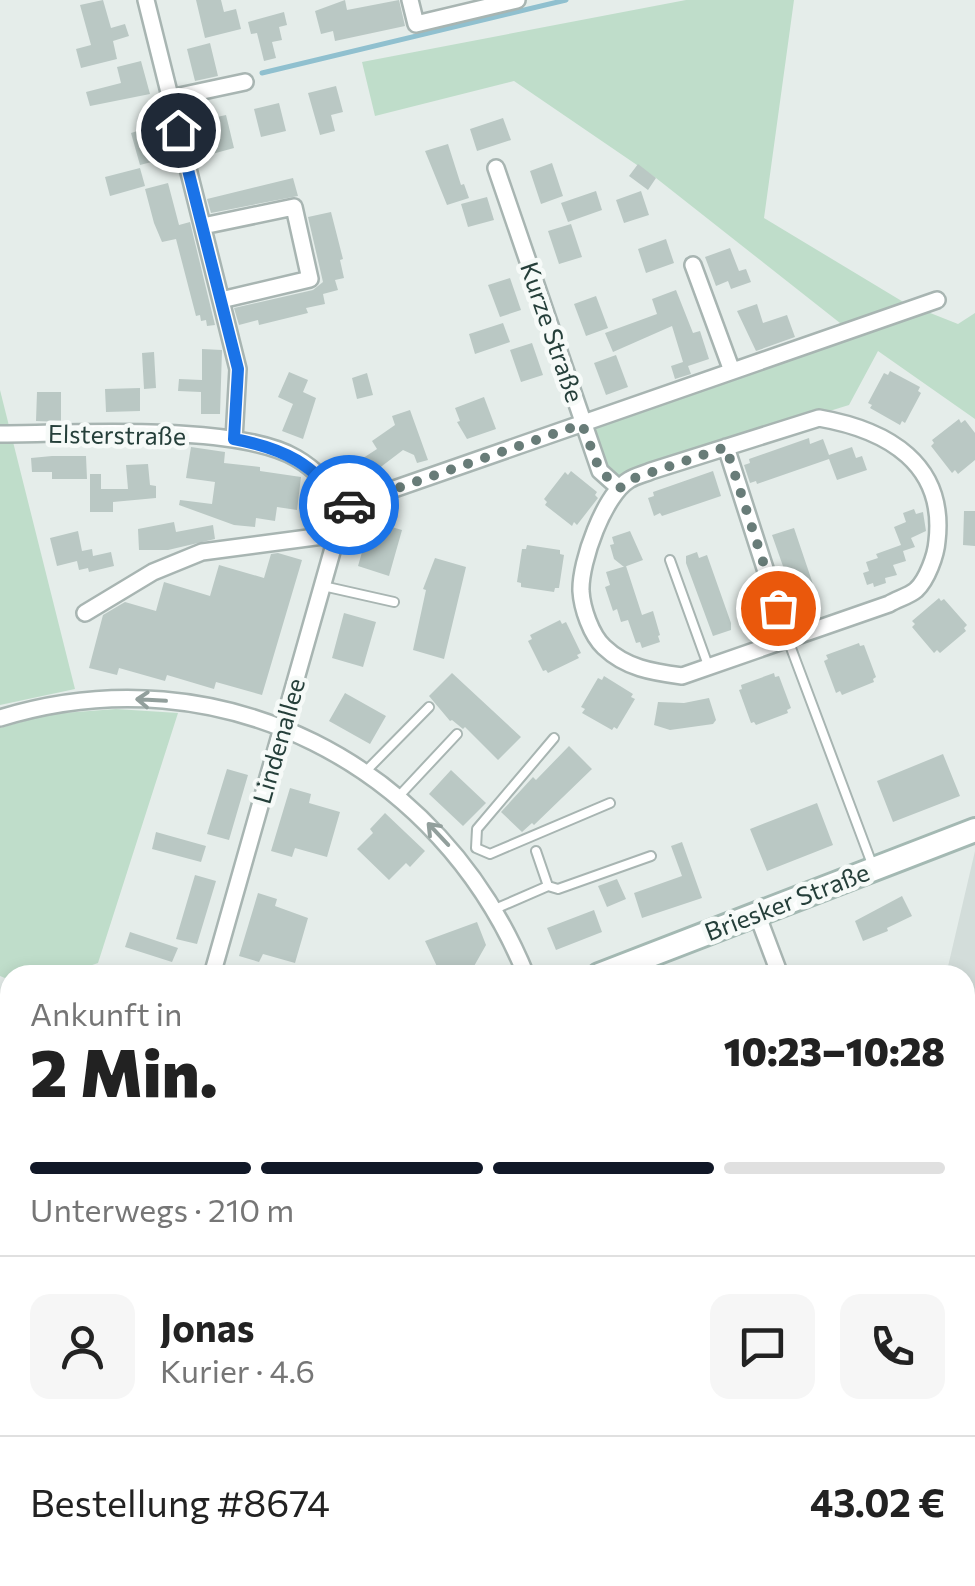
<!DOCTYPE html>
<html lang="de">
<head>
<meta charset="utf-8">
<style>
  :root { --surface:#fff; --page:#f6f6f6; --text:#222; --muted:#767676; --line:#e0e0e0; --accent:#111827 }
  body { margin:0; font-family:Commissioner,sans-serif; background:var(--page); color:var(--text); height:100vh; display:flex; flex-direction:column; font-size:38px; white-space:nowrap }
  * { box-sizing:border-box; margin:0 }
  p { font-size:32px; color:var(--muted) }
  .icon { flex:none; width:55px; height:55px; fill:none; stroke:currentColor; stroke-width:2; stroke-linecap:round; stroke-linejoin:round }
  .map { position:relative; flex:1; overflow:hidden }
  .details { position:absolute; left:0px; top:965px; width:975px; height:622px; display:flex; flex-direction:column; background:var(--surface); border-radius:30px 30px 0 0; box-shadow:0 5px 15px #0003 }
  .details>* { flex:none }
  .pin { position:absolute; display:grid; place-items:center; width:85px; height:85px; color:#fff; margin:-42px; border:5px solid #fff; border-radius:50%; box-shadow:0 2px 10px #0007 }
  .courier { position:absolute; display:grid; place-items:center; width:100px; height:100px; margin:-50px; border:8px solid #1a73e8; border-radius:50%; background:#fff; color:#222; box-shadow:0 2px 12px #0007 }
  .head em { font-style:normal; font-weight:800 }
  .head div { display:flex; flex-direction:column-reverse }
  .head { display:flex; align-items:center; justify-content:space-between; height:170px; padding:0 30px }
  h1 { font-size:65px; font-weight:800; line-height:75px }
  .bar { display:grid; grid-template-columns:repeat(4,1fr); gap:15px 10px; align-content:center; height:120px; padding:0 30px }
  .bar i { height:12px; border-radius:8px; background:var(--line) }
  .bar .active { background:var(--accent) }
  .bar p { grid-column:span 4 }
  .line { display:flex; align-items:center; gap:25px; padding:0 30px; border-top:2px solid var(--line) }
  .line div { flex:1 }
  .round { display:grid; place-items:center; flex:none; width:105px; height:105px; border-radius:20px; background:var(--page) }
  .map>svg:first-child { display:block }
  .built { fill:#d3ddda }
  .green { fill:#bfddca }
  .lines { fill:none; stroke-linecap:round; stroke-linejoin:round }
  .stream { stroke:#90c0cf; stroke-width:5 }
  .building { fill:#bac8c4 }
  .service-casing { stroke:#a8b5b2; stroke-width:12 }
  .minor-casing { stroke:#a8b5b2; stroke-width:20 }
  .secondary-casing { stroke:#a4b9b3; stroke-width:28 }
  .service { stroke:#fff; stroke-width:8 }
  .minor { stroke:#fff; stroke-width:15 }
  .secondary { stroke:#fff; stroke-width:22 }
  .oneway { stroke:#929f9c }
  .done { stroke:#687c78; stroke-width:10; stroke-dasharray:0 18 }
  .route { stroke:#1a73e8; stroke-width:12 }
  .labels { text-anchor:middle; stroke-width:9; stroke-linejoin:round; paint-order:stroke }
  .street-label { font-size:25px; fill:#253f3a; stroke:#f6faf8 }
</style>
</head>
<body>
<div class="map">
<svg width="975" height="1586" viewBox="0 0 975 1586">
  <rect width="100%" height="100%" fill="#e5edea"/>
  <path class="built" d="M975 851V1056L965 1054V975H946Z
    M10 1222V1373L0 1383V1226Z
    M0 1506 10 1516V1578H72L81 1586H0Z"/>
  <path class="green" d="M686 0H794L764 218 905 303 958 324 975 313V419L878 351 849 405 620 476 608 466 595 432 597 427 854 334 656 178 514 81 375 116 362 62Z
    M0 390 75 689 0 705Z
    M116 709 178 713 98 963 64 975H10V980L0 976V728L50 714Z
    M965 1245 975 1246V1586H858L861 1578H965Z"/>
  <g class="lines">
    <path class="stream" d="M262 73 566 0"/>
  </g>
  <path class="building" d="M103 0 111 28 125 24 129 36 113 41 117 59 81 68 76 49 91 45 80 5Z
    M196 0H221L224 12 236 9 241 29 205 38Z
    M345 0 347 10 399 0 405 26 335 41 333 31 321 34 315 11Z
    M284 12 287 25 279 27 282 40 272 42 276 58 264 61 257 33 251 34 248 22Z
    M210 43 218 76 195 81 187 49Z
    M141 61 150 94 90 106 86 92 121 83 117 67Z
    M336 86 343 112 331 115 335 131 320 135 308 93Z
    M279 103 286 131 261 137 254 109Z
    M226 115 234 148 212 154 203 120Z
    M503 118 511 140 477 151 470 129Z
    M153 126 163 159 140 165 131 133Z
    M448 144 461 185 464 184 469 198 447 205 425 151Z
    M552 163 563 196 541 204 530 171Z
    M638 164 656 178 648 190 629 176Z
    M140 168 145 186 110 196 105 177Z
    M293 178 298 196 211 213 207 199Z
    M168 183 179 225 190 222 215 325 207 326 206 320 201 321 200 315 196 316 176 239 162 242 154 223 145 189Z
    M596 191 602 210 568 222 561 203Z
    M641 191 649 215 624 223 616 200Z
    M487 197 494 220 468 227 461 204Z
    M331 212 343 259 340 260 344 278 335 280 338 290 323 294 325 304 306 308 308 313 259 325 258 320 239 325 234 308 313 290 323 282 308 217Z
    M571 224 582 257 559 264 548 231Z
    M666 239 674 263 646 273 638 249Z
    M730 248 739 271 746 269 751 282 731 289 728 281 716 286 705 257Z
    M510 278 521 310 500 317 488 285Z
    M676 290 693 333 700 331 709 359 688 366 691 374 675 379 671 366 683 362 672 326 613 352 605 333 657 314 652 299Z
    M596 296 608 328 586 336 574 304Z
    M757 304 763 323 787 315 795 337 756 351 737 311Z
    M503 323 510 342 475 354 469 334Z
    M532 343 543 375 521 382 510 350Z
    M202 349 222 350 220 414H201V392L178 391 179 379 202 380Z
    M154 352 156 388 144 389 142 353Z
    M616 355 628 387 606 395 594 363Z
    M890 371 920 387 918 391 921 393 905 423 902 421 900 425 870 408 872 405 868 403 884 373 888 375Z
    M289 372 308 380 303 392 316 398 303 439 282 431 293 404 278 397Z
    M367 373 373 395 357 399 352 378Z
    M140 388V411L106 412 105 389Z
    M37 392H61V422L36 421Z
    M484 397 496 429 467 439 457 422 460 421 455 408Z
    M410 410 428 460 417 463 414 455 403 450 365 479 354 464 377 449 372 441 395 425 392 416Z
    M959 419 961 423 965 420 975 433V460L958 474 955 470 952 473 931 446 934 443 932 440Z
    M809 438 810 444 823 439 829 455 852 447 856 458 862 456 867 470 837 480 829 459 757 484 756 481 750 483 744 465 750 463 749 459Z
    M191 447 225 452 224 463 260 467V471L301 477 297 510 277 507 275 521 256 518 255 527 234 525 179 505 180 500 212 504 215 482 186 478Z
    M52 456H86L87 479H52V472H32L31 458Z
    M148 464 150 485 156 486V498L113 502V512H90V474H101V489H128L126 465Z
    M571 471 597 492 595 495 598 498 577 525 574 522 572 526 545 505 547 502 544 499 565 472 568 475Z
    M713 471 721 496 662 516 660 513 654 516 648 498 654 496 653 492Z
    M914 509 916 514 923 512 926 531 911 538 915 547 903 551 906 561 893 565 897 575 885 578 886 583 874 587 873 583 867 585 863 573 869 571 866 562 878 558 876 554 901 545 894 527 906 522 903 513Z
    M964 511H975V546L963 545Z
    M371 521 402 530 389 576 358 566Z
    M174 522 176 532 213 525 215 539 168 550H139L138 529Z
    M794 528 817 596 796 603 772 535Z
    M78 531 82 551 92 549 93 556 111 552 114 566 89 572 88 568 79 570 77 561 57 566 50 538Z
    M630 531 643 560 624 567 614 559 610 545 614 544 612 537Z
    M527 545 560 550V554L564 555 559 588H555L554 592 521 587V583L517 582 522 549H526Z
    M697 552 699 558 707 555 731 623V630L713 636 686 563V556Z
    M278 553 302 560 262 695 216 682 214 689 167 675 165 681 119 668 117 675 89 668 103 615 125 602 156 611 164 582 210 596 219 565 264 578 271 554Z
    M435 558 466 567 444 659 413 650 426 590 423 589Z
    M626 566 642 615 653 611 660 635 658 636 660 642 642 648 640 642 636 643 628 620 621 622 617 609 613 611 605 587 610 585 606 572Z
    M939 598 941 601 944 599 967 625 964 628 966 631 940 653 937 650 934 653 912 627 915 624 912 621Z
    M344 613 376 622 363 667 332 658Z
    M560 620 562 624 566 622 581 653 577 655 579 658 548 673 546 670 543 671 528 641 532 639 530 635Z
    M859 643 860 646 864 645 876 677 873 679 874 682 842 695 840 691 836 693 824 661 828 659 826 655Z
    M452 673 521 737 498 760 465 727 463 729 452 720 450 721 429 696Z
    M774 673 775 677 779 676 791 708 787 710 788 713 756 725 754 722 751 723 739 690 742 689 741 685Z
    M604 676 633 694 631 697 635 699 617 729 614 727 612 730 582 713 585 709 581 707 598 678 602 680Z
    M345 693 386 716 370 744 329 721Z
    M709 698 716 720 713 724 670 730 654 725 658 702 684 703Z
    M569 746 592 769 534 825 532 823 522 832 501 812 533 777 536 780Z
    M943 754 960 796 893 822 877 781Z
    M227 769 248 775 229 840 207 834Z
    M451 770 486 803 463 826 429 794Z
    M290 788 311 794 309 803 340 812 327 857 295 848 292 857 271 851Z
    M817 803 833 845 767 871 750 829Z
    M385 813 425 851 410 867 406 863 389 880 357 849 373 833 370 829Z
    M156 832 206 846 201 862 152 849Z
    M682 842 702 898 642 918 634 893 682 876 671 846Z
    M195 875 216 881 197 944 176 939Z
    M617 879 626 899 607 907 598 886Z
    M258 893 277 899 275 906 308 918 295 963 263 954 259 962 239 956Z
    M902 896 912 916 887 928 888 931 863 941 855 921Z
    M594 910 602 932 556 950 547 928Z
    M477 922 486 945 469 975H441L425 941Z
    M130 932 178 948 172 962 125 947Z"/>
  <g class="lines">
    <defs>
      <path id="service" d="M670 560 709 668
        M323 586 394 602
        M788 640 872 864
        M554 738 477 829 476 848 490 854 610 803
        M366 771 429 707
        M399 796 457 734
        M536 851 548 886
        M495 909 548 886 558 889 651 856
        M151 1578 157 1586"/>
      <path id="minor" d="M146 0 238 369 234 439
        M410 0 416 24 517 0
        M170 98 245 82
        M496 168 600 471 619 488
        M203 226 294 207 310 279 221 300
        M693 265 732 371
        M819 418C888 430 946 464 937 541 936 555 927 580 916 590 909 596 897 599 889 604L682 676C652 672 626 668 604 647 591 635 582 608 581 591 580 562 604 495 629 480 635 476 644 474 651 471Z
        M0 434C72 434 237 423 296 458 317 470 331 487 345 506
        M726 447 788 640
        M345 506 937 300
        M85 613 153 572 202 552 338 534
        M0 718C220 650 441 765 526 975
        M757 914 780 975
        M212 975 345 506
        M0 1083 10 1087
        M0 1397 10 1386
        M249 1578 256 1586
        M720 1578 741 1586
        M291 1586 302 1578
        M685 1586 693 1578"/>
      <path id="secondary" d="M599 975 975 830
        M0 1208 10 1204"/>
    </defs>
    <use href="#service" class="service-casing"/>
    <use href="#minor" class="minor-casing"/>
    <use href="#secondary" class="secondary-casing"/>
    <use href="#service" class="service"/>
    <use href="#minor" class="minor"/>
    <use href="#secondary" class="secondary"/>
  </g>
  <defs><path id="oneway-shaft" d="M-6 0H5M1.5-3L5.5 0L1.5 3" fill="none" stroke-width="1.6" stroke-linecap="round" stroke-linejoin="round" transform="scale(2.5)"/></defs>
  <g class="oneway">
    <use href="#oneway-shaft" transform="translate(151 700) rotate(-177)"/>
    <use href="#oneway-shaft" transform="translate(438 834) rotate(-133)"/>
  </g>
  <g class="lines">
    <path class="done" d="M349 505 582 424 600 471 620 488 629 480 726 447 778 608"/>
    <path class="route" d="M178 130 238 369 234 439C287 449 312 464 345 506L349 505"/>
  </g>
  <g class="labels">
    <g class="street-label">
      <text transform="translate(552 332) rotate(71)" y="9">Kurze Straße</text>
      <text transform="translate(117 435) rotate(1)" y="9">Elsterstraße</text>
      <text transform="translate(279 741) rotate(-74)" y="9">Lindenallee</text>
      <text transform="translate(787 902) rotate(-21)" y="9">Briesker Straße</text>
    </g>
  </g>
</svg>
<div class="pin" style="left:778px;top:608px;background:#ea580c"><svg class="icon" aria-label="bag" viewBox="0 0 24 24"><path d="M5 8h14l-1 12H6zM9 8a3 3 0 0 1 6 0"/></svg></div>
<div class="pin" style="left:178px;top:130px;background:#1f2937"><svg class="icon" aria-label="home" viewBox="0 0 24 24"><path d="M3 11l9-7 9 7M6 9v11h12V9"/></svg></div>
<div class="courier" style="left:349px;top:505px"><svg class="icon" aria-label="car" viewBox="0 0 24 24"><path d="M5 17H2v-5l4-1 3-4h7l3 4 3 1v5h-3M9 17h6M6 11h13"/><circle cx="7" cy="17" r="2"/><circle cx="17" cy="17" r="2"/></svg></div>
<section class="details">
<div class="head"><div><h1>2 Min.</h1><p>Ankunft in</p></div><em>10:23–10:28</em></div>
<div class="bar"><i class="active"></i><i class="active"></i><i class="active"></i><i></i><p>Unterwegs · 210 m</p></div>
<div class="line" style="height:180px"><a class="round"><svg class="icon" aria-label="person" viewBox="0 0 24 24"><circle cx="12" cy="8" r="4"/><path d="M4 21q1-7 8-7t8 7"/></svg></a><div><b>Jonas</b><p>Kurier · 4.6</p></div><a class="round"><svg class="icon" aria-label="chat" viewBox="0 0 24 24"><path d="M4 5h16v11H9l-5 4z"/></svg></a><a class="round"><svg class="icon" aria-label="phone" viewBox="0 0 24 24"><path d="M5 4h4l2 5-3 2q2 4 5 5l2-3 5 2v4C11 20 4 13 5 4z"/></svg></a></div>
<div class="line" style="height:130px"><div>Bestellung #8674</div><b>43.02 €</b></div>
</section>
</div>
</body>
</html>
